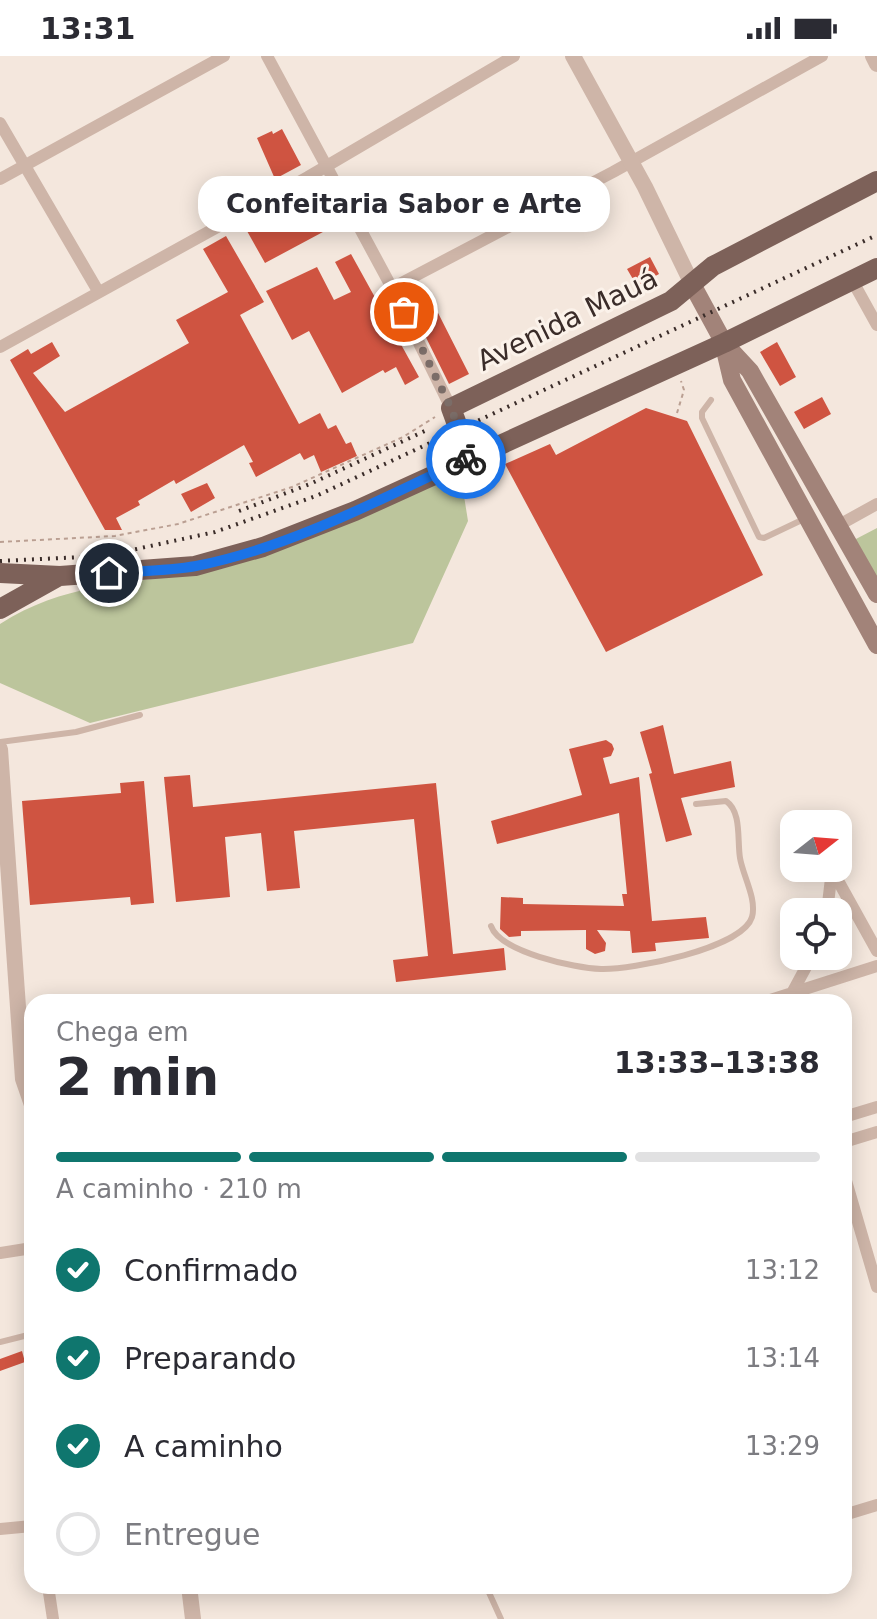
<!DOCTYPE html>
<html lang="pt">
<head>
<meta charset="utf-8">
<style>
  :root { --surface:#fff; --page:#f2f2f3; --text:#2b2b33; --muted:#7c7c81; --line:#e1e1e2; --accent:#0f766e }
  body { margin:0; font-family:"DejaVu Sans",sans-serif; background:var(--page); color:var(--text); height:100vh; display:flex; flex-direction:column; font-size:30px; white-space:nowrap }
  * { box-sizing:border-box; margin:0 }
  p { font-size:26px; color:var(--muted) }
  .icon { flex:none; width:44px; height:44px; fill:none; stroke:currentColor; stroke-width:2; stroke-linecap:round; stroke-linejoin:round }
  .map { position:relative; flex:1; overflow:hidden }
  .side { position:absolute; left:24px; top:938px; width:828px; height:600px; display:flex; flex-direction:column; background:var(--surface); border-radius:24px; box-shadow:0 4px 20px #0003 }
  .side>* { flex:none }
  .needle { width:52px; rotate:73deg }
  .fabs { position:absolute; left:780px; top:754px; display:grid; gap:16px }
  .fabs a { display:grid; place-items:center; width:72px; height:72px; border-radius:16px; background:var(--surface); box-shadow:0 4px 20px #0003; font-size:40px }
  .pin { position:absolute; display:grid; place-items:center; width:68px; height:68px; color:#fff; margin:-34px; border:4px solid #fff; border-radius:50%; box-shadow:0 2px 8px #0007 }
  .courier { position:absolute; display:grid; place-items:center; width:80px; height:80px; margin:-40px; border:6px solid #1a73e8; border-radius:50%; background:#fff; color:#222; box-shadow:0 2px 10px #0007 }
  .bubble { position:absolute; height:56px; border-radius:24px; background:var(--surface); box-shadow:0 4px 20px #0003; font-size:26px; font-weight:600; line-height:56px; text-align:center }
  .overview em { font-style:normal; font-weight:600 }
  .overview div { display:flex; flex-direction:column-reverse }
  .overview { display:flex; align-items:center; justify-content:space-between; height:136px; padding:0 32px }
  h1 { font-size:52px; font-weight:600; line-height:60px }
  .bar { display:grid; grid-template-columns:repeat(4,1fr); gap:12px 8px; align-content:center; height:96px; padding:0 32px }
  .bar i { height:10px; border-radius:6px; background:var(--line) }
  .bar .selected { background:var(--accent) }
  .bar p { grid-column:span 4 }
  ol { padding:0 32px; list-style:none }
  li { display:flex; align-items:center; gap:24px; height:88px }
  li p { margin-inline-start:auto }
  li .icon { padding:8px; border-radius:50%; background:var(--accent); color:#fff; stroke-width:4 }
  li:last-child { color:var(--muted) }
  li i { width:44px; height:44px; border:4px solid var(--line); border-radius:50% }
  .status { display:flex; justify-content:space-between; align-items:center; height:56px; padding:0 40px; background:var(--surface); direction:ltr }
  .status svg { height:22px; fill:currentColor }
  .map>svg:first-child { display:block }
  .green { fill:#bcc59c }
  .building { fill:#cf5441 }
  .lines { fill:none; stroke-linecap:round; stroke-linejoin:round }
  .path { stroke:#ba9f92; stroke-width:2; stroke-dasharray:4 4; stroke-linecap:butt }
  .service { stroke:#ceb5a8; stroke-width:6 }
  .minor { stroke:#ceb5a8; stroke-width:12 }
  .tertiary { stroke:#ceb5a8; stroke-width:16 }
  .secondary { stroke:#a28379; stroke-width:18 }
  .primary { stroke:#7d6159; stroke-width:20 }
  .rail { stroke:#3a2c29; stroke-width:4; stroke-dasharray:2 6; stroke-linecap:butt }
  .done { stroke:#7b6d68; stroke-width:8; stroke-dasharray:0 14.4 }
  .route { stroke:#1a73e8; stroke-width:10 }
  .labels { text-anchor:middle; stroke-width:6; stroke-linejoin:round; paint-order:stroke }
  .street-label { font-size:28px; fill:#3a2c29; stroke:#fbf2ea }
</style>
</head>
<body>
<div class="status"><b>13:31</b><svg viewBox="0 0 49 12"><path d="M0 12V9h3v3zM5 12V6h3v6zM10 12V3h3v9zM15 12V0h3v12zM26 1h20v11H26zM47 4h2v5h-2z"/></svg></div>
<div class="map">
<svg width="877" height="1563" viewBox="0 0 877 1563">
  <rect width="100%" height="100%" fill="#f4e7dd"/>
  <path class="green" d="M460 415 468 465 413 587 90 667 0 627V568C64 527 122 530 193 516Z
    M877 472V527L854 484Z"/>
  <path class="building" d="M282 73 301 109 275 123 257 82 272 75 273 78Z
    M317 136 336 169 265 207 247 175Z
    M226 180 264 246 240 259 299 368 320 357 328 373 336 369 346 388 351 386 357 400 321 416 314 399 304 404 300 397 256 421 249 407 253 406 244 389 176 428 174 424 138 445 140 449 116 462 122 474H105L10 304 28 293 31 298 52 286 60 300 33 317 65 356 189 287 176 264 228 236 203 193Z
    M351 198 419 321 405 329 396 311 385 317 383 314 342 337 309 275 292 284 266 235 317 211 334 244 351 236 335 206Z
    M650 201 659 218 637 230 627 213Z
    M418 232 428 252 434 249 469 318 449 328 405 239Z
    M777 286 796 321 780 330 760 296Z
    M822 341 831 358 804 373 794 356Z
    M646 352 687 365 763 519 606 596 505 408 550 388 556 399Z
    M207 427 215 442 191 456 181 438Z
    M663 669 674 718 731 705 735 731 681 742 692 779 666 786 649 718 652 717 640 676Z
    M606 684 612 688 614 693 611 700 603 702 610 728 639 721 652 865 706 861 709 882 655 887 656 895 632 897 630 875 597 874 606 887 605 895 595 898 586 893V874L521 875V880L509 881 500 873 501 841 523 842V848L624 850 622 838H627L619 757 497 788 491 765 582 739 569 693Z
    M190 719 193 751 436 727 453 898 504 892 506 914 396 926 393 904 428 900 414 763 294 775 300 832 267 835 261 777 225 781 230 841 176 846 164 721Z
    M144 725 154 847 131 849 130 841 30 849 22 745 121 737 120 727Z
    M22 1295 25 1306 0 1315V1303Z"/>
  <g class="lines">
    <path class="path" d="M677 357 684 334 681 325
      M0 486 115 480 178 468 292 431 403 381 435 361"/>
    <path class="service" d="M711 344 702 356V362L759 481 764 482 804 463
      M0 686 76 676 140 659
      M491 870C500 896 574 912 601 913 631 914 742 893 752 861 757 843 743 820 740 802 737 784 742 756 726 745L696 748
      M0 1286 32 1278
      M486 1530 501 1563"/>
    <path class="minor" d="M267 0 392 232 451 352
      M0 67 98 235
      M0 123 224 0
      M852 224 877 269
      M392 232 613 116 822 0
      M0 291 308 121 514 0
      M839 469 877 448
      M831 812 877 895
      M827 856 832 814
      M792 937 812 900
      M764 946 877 910
      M844 1061 877 1051
      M844 1086 877 1076
      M844 1118 877 1231
      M0 1197 32 1192
      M844 1459 877 1449
      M0 1473 32 1470
      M48 1530 53 1563"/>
    <path class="tertiary" d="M573 0 645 131 693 230
      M873 0 877 8
      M0 693 23 1023 32 1049
      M189 1530 193 1563"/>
    <path class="secondary" d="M693 230 724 287 750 315 877 538
      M724 290 732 324 877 589"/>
    <path class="primary" d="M469 401 451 352 671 245 713 210 877 125
      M0 517 60 520 195 510 263 491 355 455 724 287 877 212
      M0 553 59 520"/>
    <path class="rail" d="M239 455 310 428 427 374
      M0 505 104 500 215 476 316 440 877 179"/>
  </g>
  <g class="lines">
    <path class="done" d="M404 256 451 352 469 401 466 403"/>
    <path class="route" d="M109 517C138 515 168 515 196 510 289 492 381 443 466 403"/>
  </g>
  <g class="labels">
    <g class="street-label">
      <text transform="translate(567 263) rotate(-26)" y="10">Avenida Mauá</text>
    </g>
  </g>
</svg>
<div class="fabs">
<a><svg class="needle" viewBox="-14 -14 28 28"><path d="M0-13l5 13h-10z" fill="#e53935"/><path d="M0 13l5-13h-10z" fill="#7c7c81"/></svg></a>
<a><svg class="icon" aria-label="locate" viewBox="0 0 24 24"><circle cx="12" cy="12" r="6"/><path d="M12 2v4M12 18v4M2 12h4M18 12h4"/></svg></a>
</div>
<div class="pin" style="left:404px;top:256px;background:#ea580c"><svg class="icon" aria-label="bag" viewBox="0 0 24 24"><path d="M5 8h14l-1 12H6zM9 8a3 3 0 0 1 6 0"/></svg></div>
<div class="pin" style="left:109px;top:517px;background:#1f2937"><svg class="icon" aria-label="home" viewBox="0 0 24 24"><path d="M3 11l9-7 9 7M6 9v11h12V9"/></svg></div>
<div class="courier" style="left:466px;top:403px"><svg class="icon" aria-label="bike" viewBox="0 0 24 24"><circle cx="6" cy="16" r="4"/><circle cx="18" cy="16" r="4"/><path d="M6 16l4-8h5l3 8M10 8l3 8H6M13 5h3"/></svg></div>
<div class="bubble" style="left:198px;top:120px;width:412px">Confeitaria Sabor e Arte</div>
<section class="side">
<div class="overview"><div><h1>2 min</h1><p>Chega em</p></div><em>13:33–13:38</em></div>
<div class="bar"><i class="selected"></i><i class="selected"></i><i class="selected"></i><i></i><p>A caminho · 210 m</p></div>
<ol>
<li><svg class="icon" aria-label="check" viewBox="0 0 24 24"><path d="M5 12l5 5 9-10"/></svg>Confirmado<p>13:12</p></li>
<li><svg class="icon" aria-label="check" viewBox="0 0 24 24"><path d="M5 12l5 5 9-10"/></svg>Preparando<p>13:14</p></li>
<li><svg class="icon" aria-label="check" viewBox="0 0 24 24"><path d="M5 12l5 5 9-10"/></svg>A caminho<p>13:29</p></li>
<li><i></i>Entregue</li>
</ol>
</section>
</div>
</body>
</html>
